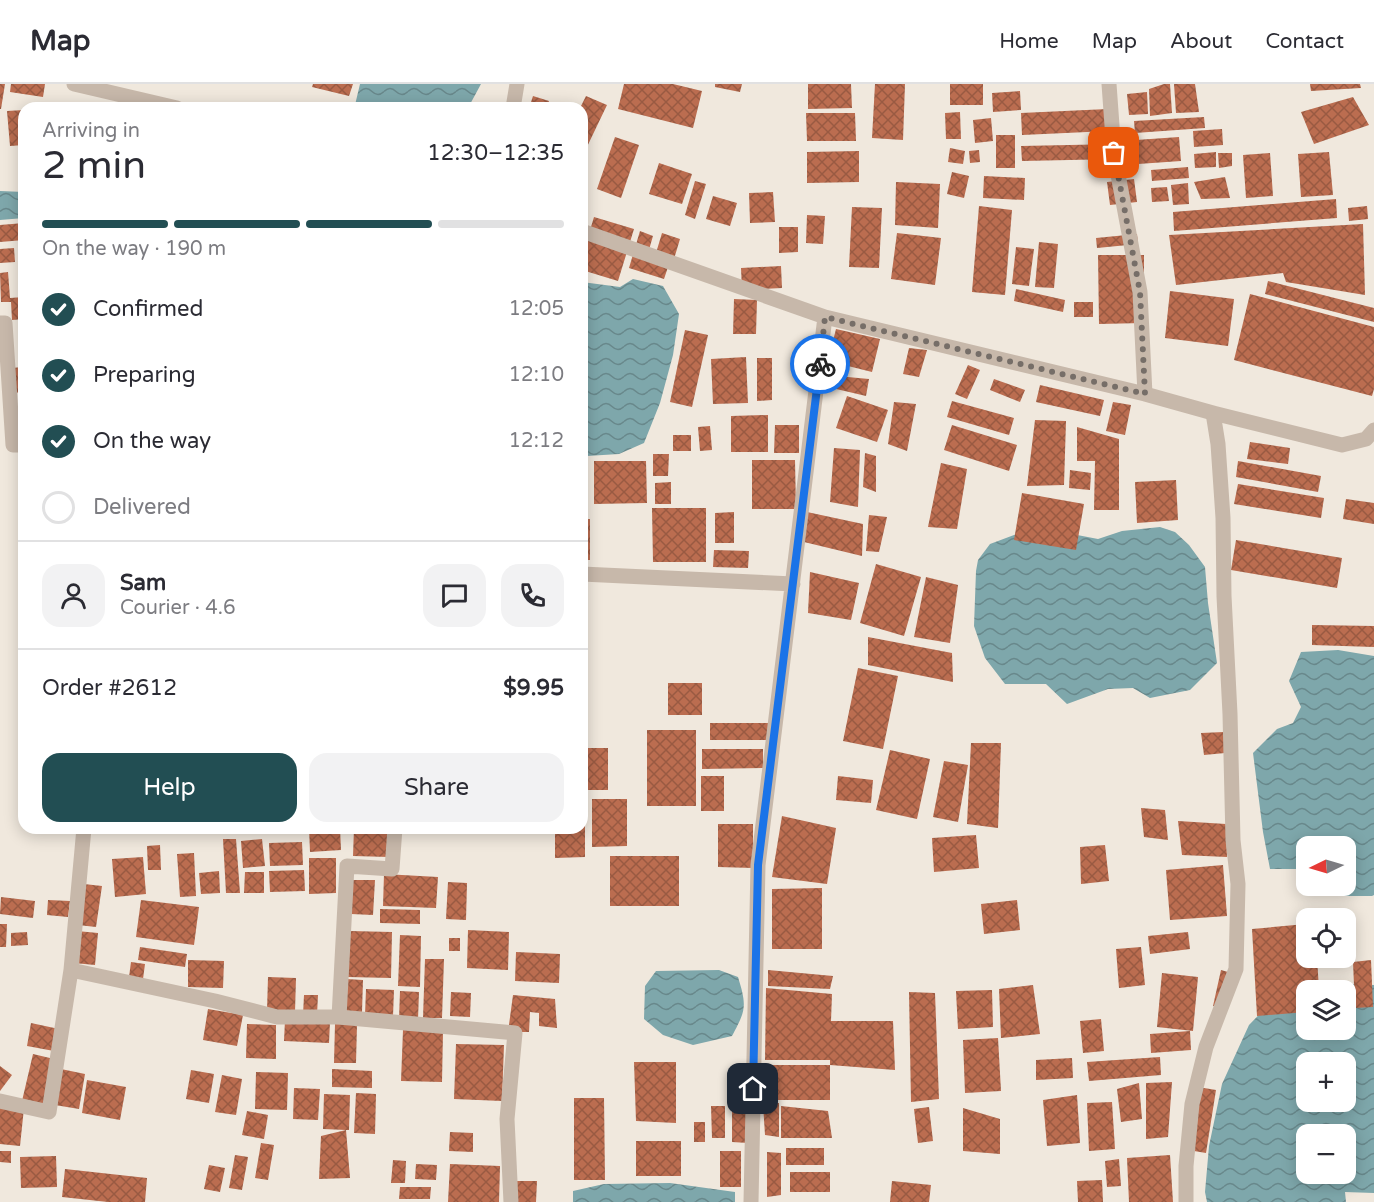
<!DOCTYPE html>
<html lang="en">
<head>
<meta charset="utf-8">
<style>
  :root { --surface:#fff; --page:#f2f2f3; --text:#2b2b33; --muted:#7c7c81; --line:#e1e1e2; --accent:#224e53 }
  body { margin:0; font-family:"Varela Round",sans-serif; background:var(--page); color:var(--text); height:100vh; display:flex; flex-direction:column; font-size:22px; white-space:nowrap }
  * { box-sizing:border-box; margin:0 }
  p { font-size:20px; color:var(--muted) }
  .icon { flex:none; width:33px; height:33px; fill:none; stroke:currentColor; stroke-width:2; stroke-linecap:round; stroke-linejoin:round }
  .map { position:relative; flex:1; overflow:hidden }
  .panel { position:absolute; left:18px; top:18px; width:570px; height:732px; display:flex; flex-direction:column; background:var(--surface); border-radius:18px; box-shadow:0 3px 15px #0003 }
  .panel>* { flex:none }
  .needle { width:39px; rotate:265deg }
  .fabs { position:absolute; left:1296px; top:752px; display:grid; gap:12px }
  .fabs a { display:grid; place-items:center; width:60px; height:60px; border-radius:12px; background:var(--surface); box-shadow:0 3px 15px #0003; font-size:30px }
  .pin { position:absolute; display:grid; place-items:center; width:51px; height:51px; color:#fff; margin:-26px; border-radius:12px; box-shadow:0 3px 9px #0006 }
  .courier { position:absolute; display:grid; place-items:center; width:60px; height:60px; margin:-30px; border:4px solid #1a73e8; border-radius:50%; background:#fff; color:#222; box-shadow:0 2px 8px #0007 }
  .summary em { font-style:normal; font-weight:600 }
  .summary div { display:flex; flex-direction:column-reverse }
  .summary { display:flex; align-items:center; justify-content:space-between; height:102px; padding:0 24px }
  h1 { font-size:39px; font-weight:600; line-height:45px }
  .bar { display:grid; grid-template-columns:repeat(4,1fr); gap:9px 6px; align-content:center; height:72px; padding:0 24px }
  .bar i { height:8px; border-radius:4px; background:var(--line) }
  .bar .current { background:var(--accent) }
  .bar p { grid-column:span 4 }
  .line { display:flex; align-items:center; gap:15px; padding:0 24px; border-top:2px solid var(--line) }
  .line div { flex:1 }
  .round { display:grid; place-items:center; flex:none; width:63px; height:63px; border-radius:18px; background:var(--page) }
  ol { padding:0 24px; list-style:none }
  li { display:flex; align-items:center; gap:18px; height:66px }
  li p { margin-inline-start:auto }
  li .icon { padding:6px; border-radius:50%; background:var(--accent); color:#fff; stroke-width:4 }
  li:last-child { color:var(--muted) }
  li i { width:33px; height:33px; border:3px solid var(--line); border-radius:50% }
  .cta { display:flex; gap:12px; margin-top:auto; padding:12px 24px }
  .cta a { flex:1; height:69px; border-radius:18px; background:var(--accent); color:#fff; font-size:24px; font-weight:600; line-height:69px; text-align:center }
  .cta a+a { background:var(--page); color:var(--text) }
  header { display:flex; align-items:center; gap:36px; box-sizing:border-box; height:84px; padding:0 30px; background:var(--surface); border-bottom:2px solid var(--line) }
  header strong { font-size:28px }
  nav { display:flex; gap:33px; margin-inline-start:auto; font-size:21px }
  .map>svg:first-child { display:block }
  .water { fill:url(#water-waves); fill-rule:evenodd }
  .building { fill:url(#building-cross-hatch) }
  .lines { fill:none; stroke-linecap:round; stroke-linejoin:round }
  .minor { stroke:#c7b8aa; stroke-width:15 }
  .done { stroke:#766e68; stroke-width:6; stroke-dasharray:0 10.8 }
  .route { stroke:#1a73e8; stroke-width:8 }
</style>
</head>
<body>
<header>
<strong>Map</strong>
<nav><a>Home</a><a>Map</a><a>About</a><a>Contact</a></nav>
</header>
<div class="map">
<svg width="1374" height="1118" viewBox="0 0 1374 1118">
  <defs>
    <pattern id="water-waves" width="16" height="10" patternUnits="userSpaceOnUse" patternTransform="scale(1.5)"><rect width="16" height="10" fill="#7ea7ab"/><path d="M0 5q4-4 8 0t8 0" fill="none" stroke="#68888b"/></pattern>
    <pattern id="building-cross-hatch" width="8" height="8" patternUnits="userSpaceOnUse" patternTransform="scale(1.5)"><rect width="8" height="8" fill="#bb6d50"/><path d="M0 0l8 8M0 8l8-8" fill="none" stroke="#995a42"/></pattern>
  </defs>
  <rect width="100%" height="100%" fill="#f0e8dd"/>
  <path class="water" d="M360 0H481L468 24H362L355 21Z
    M0 107 24 108V134L0 136Z
    M633 195 663 202 679 230 673 271 660 319 644 359 619 370 587 372 582 375V198L620 203Z
    M1160 443 1175 448 1189 461 1205 483 1208 519 1217 579 1190 606 1150 614 1133 604 1108 605 1067 620 1046 600H1005L985 574 974 542 976 487 978 476 990 460 1022 448 1072 450 1098 455 1122 447Z
    M1338 566 1374 572V811L1372 812H1323L1301 804 1303 785H1270L1263 748 1253 669 1277 645 1293 639 1301 623 1289 597 1301 568ZM1306 762H1346V801H1306Z
    M719 886 738 893C747 922 746 926 732 952L693 961 663 951 644 935 645 902 656 887Z
    M1350 900 1374 901V1109L1345 1108 1346 1118H1207L1205 1108 1209 1062 1222 1000 1249 941 1280 909ZM1306 906H1346V945H1306ZM1306 978H1346V1017H1306ZM1306 1050H1346V1089H1306Z
    M670 1099 735 1108V1118H573V1107L604 1100Z"/>
  <path class="building" d="M0 0H5L1 25H0Z
    M11 0H45L43 13 10 8Z
    M313 0H353L349 12 312 3Z
    M624 0H673L702 7 693 44 618 25Z
    M715 0H742L740 8 715 3Z
    M808 0H851L852 24 808 25Z
    M875 0H905L903 56 872 54Z
    M950 0H983V21H950Z
    M1164 0H1170L1172 29 1150 32 1149 5Z
    M1174 0H1195L1199 28 1176 29Z
    M1310 0H1360L1361 4 1311 7Z
    M1020 7 1021 26 993 28 992 9Z
    M1147 8 1148 30 1129 31 1127 10Z
    M533 12 549 17 547 24H529Z
    M586 12 607 21 584 69 582 67V24H580Z
    M1353 13 1369 41 1314 60 1301 28Z
    M1108 25 1109 47 1022 51 1021 29Z
    M24 26V61L10 62 7 27Z
    M960 28 961 55H946L945 29Z
    M806 29H855L856 57H807Z
    M1204 33 1205 44 1135 49 1134 37Z
    M991 34 993 57 975 59 973 36Z
    M1222 45 1223 61 1194 63 1193 47Z
    M996 51H1015V84H996Z
    M615 53 639 61 621 114 597 105Z
    M1179 53 1181 77 1138 80 1136 56Z
    M1117 60V75L1022 77 1021 62Z
    M950 64 965 67 963 80 948 78Z
    M979 66 980 78 970 79 969 67Z
    M859 67V98L807 99V68Z
    M1216 68V83L1195 84 1194 70Z
    M1329 68 1333 111 1301 113 1298 70Z
    M1218 69H1232V82L1219 84Z
    M1270 69 1273 112 1246 114 1243 71Z
    M659 79 692 90 682 120 649 110Z
    M1188 83 1189 94 1152 97 1151 86Z
    M952 88 969 92 964 114 947 110Z
    M984 92 1025 94 1024 116 983 114Z
    M1225 93 1230 114 1201 115 1194 98Z
    M1134 95 1137 118 1110 121 1107 98Z
    M695 97 706 100 695 135 685 131Z
    M896 98 940 100 938 144 895 141Z
    M1188 99 1189 120 1173 121 1171 101Z
    M1167 103 1169 117 1152 118 1151 104Z
    M773 108 775 138 750 139 749 109Z
    M713 112 737 119 730 142 706 135Z
    M1336 115 1337 134 1174 147 1173 128Z
    M979 122 1012 126 1005 211 972 208Z
    M1367 122 1368 135 1349 137 1348 124Z
    M852 123 882 124 879 184 849 183Z
    M807 131 825 132 823 160 806 159Z
    M594 133 634 145 618 197 582 186V173Z
    M24 139V156L0 158V141Z
    M1363 140 1365 211 1286 198 1283 189 1176 201 1169 151Z
    M779 143H798V168L779 169Z
    M640 147 653 152 646 176 668 183 664 195 629 184Z
    M662 149 680 155 674 175 656 169Z
    M897 149 941 154 935 201 891 195Z
    M1137 150 1138 160 1097 164 1096 154Z
    M1039 158 1058 160 1054 204 1035 203Z
    M1016 163 1034 165 1029 202 1012 200Z
    M14 164 15 178 0 179V165Z
    M1098 171H1144V239L1099 240Z
    M781 182 782 204 742 206 741 184Z
    M8 188 10 214 24 213V235L12 236 11 218H1L0 189Z
    M1268 197 1374 224V238L1265 210Z
    M1016 205 1065 216 1063 228 1014 217Z
    M1170 207 1234 215 1228 262 1165 254Z
    M1250 210 1374 243V305L1372 312 1234 276Z
    M734 215 757 216 756 250H733Z
    M1074 218H1093V233H1074Z
    M836 245 880 255 872 288 828 277Z
    M685 246 708 251 692 323 670 318Z
    M909 264 927 266 919 293 903 290Z
    M746 273 748 319 713 320 711 275Z
    M757 274H772V316L757 317Z
    M968 281 980 286 967 315 955 310Z
    M24 283V308L13 309 11 284Z
    M837 292 869 295 866 312 832 304Z
    M994 295 1025 306 1020 318 990 306Z
    M1040 301 1104 316 1100 332 1036 318Z
    M847 312 888 326 877 358 836 344Z
    M952 317 1014 334 1009 351 947 333Z
    M894 318 916 320 907 367 888 360Z
    M1113 318 1131 321 1125 351 1106 347Z
    M768 331V368H731V332Z
    M1035 336 1066 337 1064 401 1027 402Z
    M775 341H799V369H774Z
    M952 341 1017 361 1009 387 944 366Z
    M710 342 712 366 700 367 698 343Z
    M1077 343 1119 355V426H1094L1095 377H1077Z
    M673 351H691V367H673Z
    M1250 358 1290 364 1288 380 1247 375Z
    M834 364 860 366 858 423 830 418Z
    M865 369 876 372V408L863 403Z
    M653 370H669L668 392H653Z
    M752 376H795L796 425H752Z
    M594 377H646L647 419 594 420Z
    M1238 377 1321 392 1318 408 1236 393Z
    M941 379 967 385 957 445 928 443Z
    M1070 386 1091 389 1090 406 1069 404Z
    M1176 396 1178 436 1137 439 1135 398Z
    M671 398V420H655V399Z
    M1238 400 1324 414 1321 434 1234 420Z
    M1022 409 1084 420 1076 466 1014 456Z
    M1346 415 1374 419V440L1343 435Z
    M652 424H706V478H653Z
    M734 428V459H715V429Z
    M807 428 863 440 862 472 804 458Z
    M869 431 887 433 879 468 866 467Z
    M582 435H590V476H582Z
    M1236 456 1342 474 1337 504 1231 486Z
    M714 466 749 467 748 484 713 483Z
    M876 480 921 493 904 552 860 539Z
    M810 488 859 499 851 536 808 529Z
    M926 493 958 501 950 559 914 553Z
    M1312 541 1374 542V563L1312 561Z
    M868 553 952 569 953 598 868 581Z
    M858 584 898 592 883 665 843 657Z
    M668 599H702V631H668Z
    M710 639H768V656H710Z
    M647 646H696V722H647Z
    M1224 648 1225 669 1204 671 1201 649Z
    M971 659H1001L998 744 967 740Z
    M582 664H608V706H582Z
    M702 665H763V684L702 685Z
    M890 666 930 675 917 735 876 726Z
    M944 677 968 681 958 738 933 733Z
    M701 692H724V727H701Z
    M838 692 873 696 871 719 836 716Z
    M592 715H627V762L592 763Z
    M1141 724 1165 726 1168 756 1144 753Z
    M782 732 836 744 827 800 772 793Z
    M1178 737 1226 740 1227 773 1182 771Z
    M582 739H585V773L555 774V744H582Z
    M718 740H753V784L718 783Z
    M226 744H253V747L226 749Z
    M309 744H340L341 766 310 768Z
    M354 744H390L389 773 353 772Z
    M976 751 979 784 934 788 932 754Z
    M223 755H236L240 809H226Z
    M262 755 265 782 243 784 241 757Z
    M302 758 303 781 270 782 269 759Z
    M160 761 161 786H148L147 762Z
    M1105 761 1109 797 1081 800 1080 763Z
    M194 769 196 812 180 813 177 770Z
    M610 772H679V822H610Z
    M143 773 146 810 115 813 112 775Z
    M309 774H336V809L309 810Z
    M1223 781 1227 832 1170 836 1166 786Z
    M304 786 305 807 270 808 269 787Z
    M219 787 220 809 201 810 199 789Z
    M245 788H264V809H244Z
    M384 790 438 793 436 824 383 822Z
    M352 796H375L373 831 351 830Z
    M448 798 467 799 466 836 446 835Z
    M84 800 102 802 96 843 78 841Z
    M822 804V865H772V805Z
    M1 813 35 817 33 834 0 830Z
    M48 816 70 817 68 833 47 831Z
    M141 816 199 823 194 861 136 853Z
    M1017 816 1020 846 984 850 981 820Z
    M380 825 420 826V840L380 839Z
    M0 840H7L6 863H0Z
    M1306 840V873H1317L1319 906H1306V928L1257 932 1252 845Z
    M468 846 509 848 508 886 467 884Z
    M77 847 98 849 95 881 74 879Z
    M350 847 392 848 391 894 348 893Z
    M27 848 28 861 11 862V849Z
    M1188 848 1190 865 1150 870 1148 852Z
    M400 851 421 852 420 903 398 902Z
    M449 854H460V867H449Z
    M140 863 187 870 185 883 138 876Z
    M1141 863 1145 901 1119 904 1116 865Z
    M516 868 560 870 559 899 515 897Z
    M425 875H444L442 934H423Z
    M188 876 224 877 223 904 188 903Z
    M1371 876 1373 923 1355 924 1353 878Z
    M131 878 145 880 143 895 129 893Z
    M768 886 833 892 830 905 768 902Z
    M1221 886 1235 890 1228 925 1213 922Z
    M1162 889 1198 893 1193 947 1157 943Z
    M268 893 296 894 295 928 267 927Z
    M346 895 363 896 362 928H345Z
    M1033 901 1040 950 1001 954 999 905Z
    M766 904 832 910 831 937H893L895 986 830 981V976H765Z
    M366 905 394 906 393 932 365 931Z
    M992 906 993 943 958 945 956 907Z
    M400 907 419 908 418 936 399 935Z
    M451 908 471 909 470 933 450 932Z
    M909 908 935 909 939 1015 911 1018Z
    M304 911H318L317 931H303Z
    M513 911 555 915 557 944 539 942V929L530 928 529 948H508Z
    M208 925 243 931 237 962 203 956Z
    M1101 935 1104 967 1083 969 1080 937Z
    M285 936 330 938 329 959 284 957Z
    M31 939 59 945 54 967 27 962Z
    M247 940 276 941V975L246 974Z
    M335 940 357 941 356 979H334Z
    M403 946 443 948 442 998 401 997Z
    M1190 947 1191 966 1151 969 1150 950Z
    M998 954 1001 1007 965 1009 963 956Z
    M456 960 504 961 502 1017 454 1015Z
    M33 970 54 975 44 1021 22 1017Z
    M1160 973 1161 991 1089 997 1087 978Z
    M1072 974 1073 994 1036 996V976Z
    M634 978H676V1039L636 1037Z
    M764 981H830V1016H764Z
    M0 982 12 991 0 1007Z
    M61 985 85 990 79 1025 55 1021Z
    M332 985 372 987V1004L332 1003Z
    M191 986 214 990 209 1019 186 1015Z
    M256 988 288 989 287 1026 255 1025Z
    M222 991 242 995 236 1031 215 1028Z
    M87 996 126 1003 120 1036 82 1029Z
    M1172 998 1168 1053 1146 1055V999Z
    M1139 999 1142 1035 1121 1038 1117 1005Z
    M1192 1002 1216 1006 1206 1069 1182 1065Z
    M294 1004 320 1005 318 1036 293 1035Z
    M356 1009 376 1010 375 1050 354 1049Z
    M324 1010 350 1011 349 1046H346L350 1094 319 1095 321 1052 346 1046 323 1045Z
    M1077 1011 1080 1059 1047 1062 1043 1016Z
    M574 1014H604L605 1096H574Z
    M1112 1018 1115 1065 1089 1067 1087 1019Z
    M779 1019V1053L765 1051 763 1020Z
    M0 1022 24 1024 20 1062 0 1060Z
    M711 1022H725V1054H712Z
    M732 1022H748V1059L732 1058Z
    M781 1022 828 1027 832 1054H781Z
    M929 1023 933 1057 918 1059 914 1025Z
    M963 1024 1000 1035V1070L963 1067Z
    M247 1027 268 1031 264 1055 242 1051Z
    M694 1038H705V1058H694Z
    M450 1048 473 1049V1068L449 1067Z
    M636 1057H681V1092H636Z
    M261 1059 274 1061 268 1096 255 1094Z
    M786 1064H824V1081H786Z
    M0 1067H11V1079L0 1078Z
    M720 1067H741V1103H720Z
    M767 1068 781 1069V1111L767 1113Z
    M235 1071 248 1073 242 1106 229 1104Z
    M1170 1071 1173 1118H1129L1127 1074Z
    M56 1072 57 1103 21 1104 20 1073Z
    M1119 1075 1121 1102 1107 1103 1105 1077Z
    M393 1076 406 1077 405 1099H391Z
    M416 1080 437 1081 436 1096 415 1095Z
    M450 1080 500 1082 499 1118H448Z
    M209 1081 225 1084 220 1108 204 1105Z
    M65 1085 147 1094 145 1118H108L62 1113Z
    M790 1088H830V1108H790Z
    M1102 1096 1103 1118H1078L1077 1097Z
    M517 1097H537L536 1118H516Z
    M892 1097 931 1101 929 1118H890Z
    M400 1103H431L430 1115H399Z"/>
  <g class="lines">
    <path class="minor" d="M74 0 177 24
      M1109 0 1114 69 1140 208 1145 310
      M513 24 517 0
      M582 147 825 233 758 781 751 1118
      M825 233 1145 310 1213 329 1342 361 1366 355 1374 346
      M0 239H5L13 361H24
      M582 490 793 500
      M395 744 392 785 347 782 339 933 515 949 507 1035 511 1118
      M71 886 84 744
      M0 1017 49 1028 71 886 215 917 277 933H339
      M1186 1118V1082L1192 1020 1206 963 1236 885 1238 800 1233 756 1230 630 1224 512 1223 434 1218 360 1213 329"/>
  </g>
  <g class="lines">
    <path class="done" d="M820 280 825 233 1145 310 1140 208 1114 69"/>
    <path class="route" d="M753 1005 758 781 820 280"/>
  </g>
</svg>
<div class="fabs">
<a><svg class="needle" viewBox="-14 -14 28 28"><path d="M0-13l5 13h-10z" fill="#e53935"/><path d="M0 13l5-13h-10z" fill="#7c7c81"/></svg></a>
<a><svg class="icon" aria-label="locate" viewBox="0 0 24 24"><circle cx="12" cy="12" r="6"/><path d="M12 2v4M12 18v4M2 12h4M18 12h4"/></svg></a>
<a><svg class="icon" aria-label="layers" viewBox="0 0 24 24"><path d="M12 4l9 5-9 5-9-5zM3 14l9 5 9-5"/></svg></a>
<a>+</a>
<a>−</a>
</div>
<div class="pin" style="left:1114px;top:69px;background:#ea580c"><svg class="icon" aria-label="bag" viewBox="0 0 24 24"><path d="M5 8h14l-1 12H6zM9 8a3 3 0 0 1 6 0"/></svg></div>
<div class="pin" style="left:753px;top:1005px;background:#1f2937"><svg class="icon" aria-label="home" viewBox="0 0 24 24"><path d="M3 11l9-7 9 7M6 9v11h12V9"/></svg></div>
<div class="courier" style="left:820px;top:280px"><svg class="icon" aria-label="bike" viewBox="0 0 24 24"><circle cx="6" cy="16" r="4"/><circle cx="18" cy="16" r="4"/><path d="M6 16l4-8h5l3 8M10 8l3 8H6M13 5h3"/></svg></div>
<section class="panel">
<div class="summary"><div><h1>2 min</h1><p>Arriving in</p></div><em>12:30–12:35</em></div>
<div class="bar"><i class="current"></i><i class="current"></i><i class="current"></i><i></i><p>On the way · 190 m</p></div>
<ol>
<li><svg class="icon" aria-label="check" viewBox="0 0 24 24"><path d="M5 12l5 5 9-10"/></svg>Confirmed<p>12:05</p></li>
<li><svg class="icon" aria-label="check" viewBox="0 0 24 24"><path d="M5 12l5 5 9-10"/></svg>Preparing<p>12:10</p></li>
<li><svg class="icon" aria-label="check" viewBox="0 0 24 24"><path d="M5 12l5 5 9-10"/></svg>On the way<p>12:12</p></li>
<li><i></i>Delivered</li>
</ol>
<div class="line" style="height:108px"><a class="round"><svg class="icon" aria-label="person" viewBox="0 0 24 24"><circle cx="12" cy="8" r="4"/><path d="M4 21q1-7 8-7t8 7"/></svg></a><div><b>Sam</b><p>Courier · 4.6</p></div><a class="round"><svg class="icon" aria-label="chat" viewBox="0 0 24 24"><path d="M4 5h16v11H9l-5 4z"/></svg></a><a class="round"><svg class="icon" aria-label="phone" viewBox="0 0 24 24"><path d="M5 4h4l2 5-3 2q2 4 5 5l2-3 5 2v4C11 20 4 13 5 4z"/></svg></a></div>
<div class="line" style="height:78px"><div>Order #2612</div><b>$9.95</b></div>
<div class="cta"><a>Help</a><a>Share</a></div>
</section>
</div>
</body>
</html>
